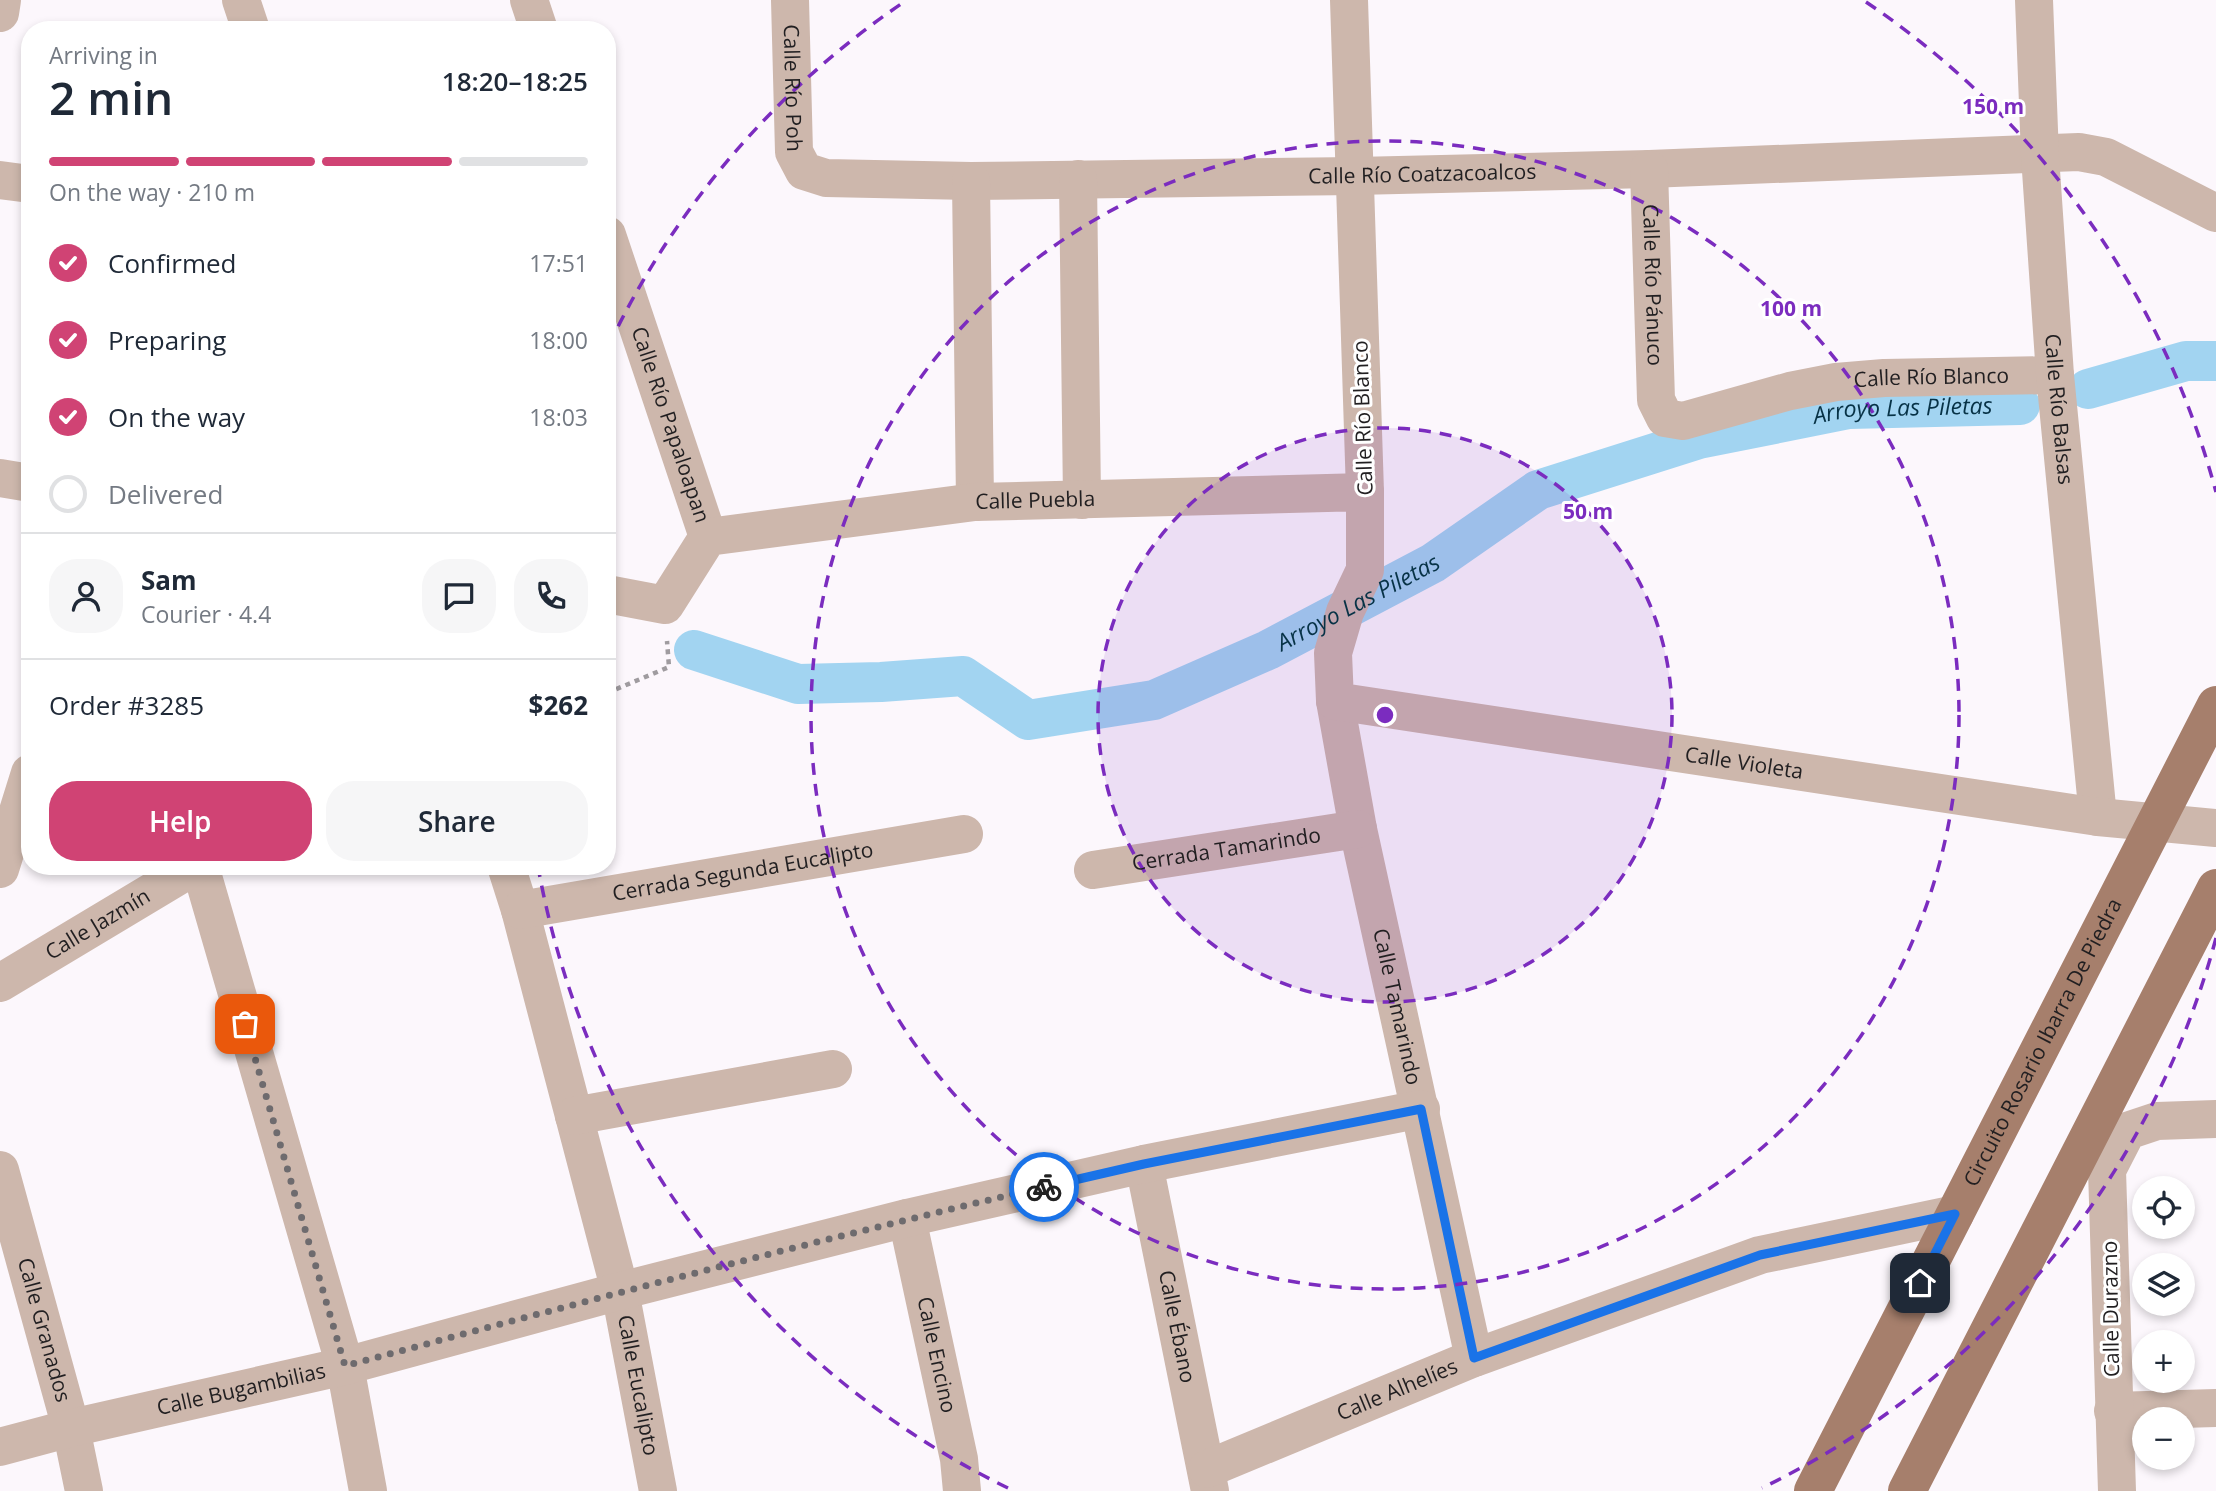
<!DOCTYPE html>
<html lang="en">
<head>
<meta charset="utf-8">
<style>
  :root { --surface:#fff; --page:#f6f6f7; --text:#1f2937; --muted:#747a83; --line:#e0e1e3; --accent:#d04374 }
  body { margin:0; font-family:"Open Sans",sans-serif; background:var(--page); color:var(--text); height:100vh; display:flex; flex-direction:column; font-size:26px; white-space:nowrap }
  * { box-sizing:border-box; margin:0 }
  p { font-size:23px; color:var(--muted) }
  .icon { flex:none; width:38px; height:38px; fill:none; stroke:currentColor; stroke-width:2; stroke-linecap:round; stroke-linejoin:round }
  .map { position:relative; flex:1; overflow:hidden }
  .panel { position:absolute; left:21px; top:21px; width:595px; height:854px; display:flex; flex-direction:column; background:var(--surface); border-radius:28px; box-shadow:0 4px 10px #0003 }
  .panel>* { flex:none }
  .buttons { position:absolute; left:2132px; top:1176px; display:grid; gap:14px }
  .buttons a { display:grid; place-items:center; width:63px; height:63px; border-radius:50%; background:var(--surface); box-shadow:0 4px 10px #0003; font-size:35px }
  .pin { position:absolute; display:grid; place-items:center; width:60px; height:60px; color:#fff; margin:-30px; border-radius:14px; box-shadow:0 4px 10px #0006 }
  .courier { position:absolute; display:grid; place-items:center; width:70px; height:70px; margin:-35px; border:5px solid #1a73e8; border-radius:50%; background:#fff; color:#222; box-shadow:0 2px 9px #0007 }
  .summary em { font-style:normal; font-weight:600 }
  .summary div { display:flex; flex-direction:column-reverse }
  .summary { display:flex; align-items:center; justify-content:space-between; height:119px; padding:0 28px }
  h1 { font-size:46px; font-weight:600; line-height:52px }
  .bar { display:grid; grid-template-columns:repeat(4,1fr); gap:10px 7px; align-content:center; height:84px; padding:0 28px }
  .bar i { height:9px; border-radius:5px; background:var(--line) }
  .bar .selected { background:var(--accent) }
  .bar p { grid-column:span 4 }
  .line { display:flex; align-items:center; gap:18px; padding:0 28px; border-top:2px solid var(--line) }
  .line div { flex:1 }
  .round { display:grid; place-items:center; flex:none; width:74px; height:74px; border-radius:28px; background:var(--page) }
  ol { padding:0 28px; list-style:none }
  li { display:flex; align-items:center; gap:21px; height:77px }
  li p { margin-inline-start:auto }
  li .icon { padding:7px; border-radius:50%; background:var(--accent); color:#fff; stroke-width:4 }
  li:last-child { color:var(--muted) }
  li i { width:38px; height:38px; border:4px solid var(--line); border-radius:50% }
  .primary-button { display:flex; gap:14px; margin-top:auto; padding:14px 28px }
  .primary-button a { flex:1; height:80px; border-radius:28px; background:var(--accent); color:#fff; font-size:28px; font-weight:600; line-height:80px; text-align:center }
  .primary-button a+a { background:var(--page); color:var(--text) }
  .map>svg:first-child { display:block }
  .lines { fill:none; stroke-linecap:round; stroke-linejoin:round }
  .canal { stroke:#a2d4f1; stroke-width:40 }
  .path { stroke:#9f9b9f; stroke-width:4.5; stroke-dasharray:5 5; stroke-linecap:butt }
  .minor { stroke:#cdb7ac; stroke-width:38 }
  .tertiary { stroke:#cdb7ac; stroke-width:38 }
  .primary { stroke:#a67f6c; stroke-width:38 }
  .done { stroke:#6e6b6e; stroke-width:7; stroke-dasharray:0 12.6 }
  .route { stroke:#1a73e8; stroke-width:9 }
  .ring { fill:none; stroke:#7b2cbf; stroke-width:3.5; stroke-dasharray:12 9 }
  .labels { text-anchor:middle; stroke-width:6; stroke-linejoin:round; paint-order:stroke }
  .street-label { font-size:21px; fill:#211f21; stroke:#fff }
  .water-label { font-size:23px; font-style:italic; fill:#073246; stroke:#fff }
  .centre { fill:#7b2cbf; stroke:#fff; stroke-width:3.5 }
  .ring-label { font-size:21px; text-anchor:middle; font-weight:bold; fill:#7b2cbf; stroke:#fff; stroke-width:6; stroke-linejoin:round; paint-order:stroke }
</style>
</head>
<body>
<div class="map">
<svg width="2216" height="1491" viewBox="0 0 2216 1491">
  <rect width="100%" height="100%" fill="#fcf7fc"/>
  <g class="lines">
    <g class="canal">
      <path d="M2088 389 2186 361H2216"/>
      <path id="s1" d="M694 650 798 684 881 682 963 676 1028 720 1154 700 1268 650 1433 563 1538 490 1699 439 1849 409 2020 405"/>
    </g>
    <path class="path" d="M607 693 669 667 667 641"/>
    <g class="minor">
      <path d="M241 0 251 30"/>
      <path d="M529 0 539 30"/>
      <path id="s2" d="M790 0 794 152 804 171 826 178 971 181 1356 176 1649 169 2079 152 2106 157 2216 213"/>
      <path d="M1349 0 1365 492"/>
      <path d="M0 13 2 0"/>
      <path id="s3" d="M1649 169 1656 400 1665 418 1683 421 1790 391 1836 382 1884 378 2055 375"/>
      <path d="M1078 179 1082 500"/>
      <path d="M0 180 30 184"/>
      <path d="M971 181 975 502"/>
      <path id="s4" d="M607 235 708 537"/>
      <path id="s5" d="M1335 701 1358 829 1474 1358"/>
      <path d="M200 866 345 1366 368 1491"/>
      <path id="s6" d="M506 866 520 910 620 1291 658 1491"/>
      <path d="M0 869 30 773"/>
      <path id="s7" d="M1093 870 1358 829"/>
      <path id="s8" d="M520 910 964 834"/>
      <path id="s9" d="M0 983 195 866"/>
      <path d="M574 1116 833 1069"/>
      <path id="s10" d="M1144 1164 1210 1491"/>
      <path id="s11" d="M0 1170 71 1428 84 1491"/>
      <path id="s12" d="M907 1218 959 1459 962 1491"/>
      <path d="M2113 1411 2216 1408"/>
      <path id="s13" d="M1207 1469 1474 1358 1760 1255 1955 1214"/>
      <path d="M2117 1491 2107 1170 2127 1131 2157 1121 2216 1119"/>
    </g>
    <g class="tertiary">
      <path id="s14" d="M2034 0 2040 156 2055 375 2098 817"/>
      <path d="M0 478 30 483"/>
      <path id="s15" d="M607 594 665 605 708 537 975 502 1365 492V570L1345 612 1333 653 1335 701 2098 817 2216 828"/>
      <path id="s16" d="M0 1447 71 1428 345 1366 620 1291 907 1218 1144 1164 1421 1109"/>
    </g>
    <g class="primary">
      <path id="s17" d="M1813 1491 2216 705"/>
      <path d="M1907 1491 2216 888"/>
    </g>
  </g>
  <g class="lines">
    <path class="done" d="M245 1024 345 1366C577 1303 809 1242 1044 1187"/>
    <path class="route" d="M1044 1187 1144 1164 1421 1109 1474 1358 1760 1255 1955 1214 1920 1283"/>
  </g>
  <circle cx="1385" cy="715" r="287" fill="#7b2cbf" fill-opacity=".12"/>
  <g class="ring">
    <circle cx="1385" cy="715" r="287"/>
    <circle cx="1385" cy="715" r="574"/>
    <path d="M2216 938A860 860 0 0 1 1762 1488M1008 1488A860 860 0 0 1 539 872M609 345A860 860 0 0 1 904 2M1866 2A860 860 0 0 1 2216 492"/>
  </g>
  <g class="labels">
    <g class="street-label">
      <text dy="7" stroke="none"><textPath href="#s2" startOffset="88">Calle Río Poh</textPath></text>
      <text dy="7" stroke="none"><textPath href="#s2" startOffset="793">Calle Río Coatzacoalcos</textPath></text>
      <text dy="7" stroke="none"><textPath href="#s3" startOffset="116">Calle Río Pánuco</textPath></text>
      <text dy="7" stroke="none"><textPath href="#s3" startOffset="523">Calle Río Blanco</textPath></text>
      <text dy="7" stroke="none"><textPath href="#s14" startOffset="410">Calle Río Balsas</textPath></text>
      <text transform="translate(1363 418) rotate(-92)" y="7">Calle Río Blanco</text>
      <text dy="7" stroke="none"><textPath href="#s4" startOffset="200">Calle Río Papaloapan</textPath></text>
      <text dy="7" stroke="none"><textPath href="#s15" startOffset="469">Calle Puebla</textPath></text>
      <text dy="7" stroke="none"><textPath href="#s15" startOffset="1428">Calle Violeta</textPath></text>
      <text dy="7" stroke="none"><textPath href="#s7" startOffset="135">Cerrada Tamarindo</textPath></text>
      <text dy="7" stroke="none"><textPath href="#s8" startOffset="226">Cerrada Segunda Eucalipto</textPath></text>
      <text dy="7" stroke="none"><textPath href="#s9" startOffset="114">Calle Jazmín</textPath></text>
      <text dy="7" stroke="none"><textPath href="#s5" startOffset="312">Calle Tamarindo</textPath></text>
      <text dy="7" stroke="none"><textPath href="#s17" startOffset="504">Circuito Rosario Ibarra De Piedra</textPath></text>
      <text transform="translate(2111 1309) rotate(-91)" y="7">Calle Durazno</text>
      <text dy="7" stroke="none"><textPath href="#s10" startOffset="166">Calle Ébano</textPath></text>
      <text dy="7" stroke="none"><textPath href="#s11" startOffset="166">Calle Granados</textPath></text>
      <text dy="7" stroke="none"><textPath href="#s12" startOffset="140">Calle Encino</textPath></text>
      <text dy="7" stroke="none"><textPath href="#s6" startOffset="536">Calle Eucalipto</textPath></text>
      <text dy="7" stroke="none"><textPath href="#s16" startOffset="248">Calle Bugambilias</textPath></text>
      <text dy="7" stroke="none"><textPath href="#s13" startOffset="206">Calle Alhelíes</textPath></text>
    </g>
    <g class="water-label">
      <text dy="8" stroke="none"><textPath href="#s1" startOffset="1295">Arroyo Las Piletas</textPath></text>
      <text dy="8" stroke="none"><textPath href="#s1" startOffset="707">Arroyo Las Piletas</textPath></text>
    </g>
  </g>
  <circle cx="1385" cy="715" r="10" class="centre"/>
  <g class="ring-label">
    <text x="1993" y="114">150 m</text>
    <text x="1791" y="316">100 m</text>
    <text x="1588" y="519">50 m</text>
  </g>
</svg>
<div class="buttons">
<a><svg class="icon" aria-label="locate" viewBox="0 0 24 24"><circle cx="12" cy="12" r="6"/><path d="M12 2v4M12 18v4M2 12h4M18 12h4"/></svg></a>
<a><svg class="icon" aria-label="layers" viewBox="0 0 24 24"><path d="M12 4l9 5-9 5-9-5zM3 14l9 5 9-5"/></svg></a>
<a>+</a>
<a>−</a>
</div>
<div class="pin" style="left:245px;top:1024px;background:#ea580c"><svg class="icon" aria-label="bag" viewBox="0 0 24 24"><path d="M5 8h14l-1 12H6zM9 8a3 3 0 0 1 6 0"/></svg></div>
<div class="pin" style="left:1920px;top:1283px;background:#1f2937"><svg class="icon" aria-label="home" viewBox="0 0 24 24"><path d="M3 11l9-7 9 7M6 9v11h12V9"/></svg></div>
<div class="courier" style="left:1044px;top:1187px"><svg class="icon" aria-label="bike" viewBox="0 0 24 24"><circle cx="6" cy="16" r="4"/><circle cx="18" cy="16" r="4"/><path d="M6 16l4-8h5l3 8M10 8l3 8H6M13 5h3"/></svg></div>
<section class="panel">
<div class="summary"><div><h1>2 min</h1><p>Arriving in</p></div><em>18:20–18:25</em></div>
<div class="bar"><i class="selected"></i><i class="selected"></i><i class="selected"></i><i></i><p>On the way · 210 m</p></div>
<ol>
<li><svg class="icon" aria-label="check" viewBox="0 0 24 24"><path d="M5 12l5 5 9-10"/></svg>Confirmed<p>17:51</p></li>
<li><svg class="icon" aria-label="check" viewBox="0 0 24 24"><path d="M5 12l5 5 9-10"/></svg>Preparing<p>18:00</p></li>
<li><svg class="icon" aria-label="check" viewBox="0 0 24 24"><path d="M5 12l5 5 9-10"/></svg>On the way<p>18:03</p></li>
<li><i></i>Delivered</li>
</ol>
<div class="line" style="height:126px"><a class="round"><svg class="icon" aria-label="person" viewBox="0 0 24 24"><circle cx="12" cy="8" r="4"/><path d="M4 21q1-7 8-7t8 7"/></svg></a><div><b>Sam</b><p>Courier · 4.4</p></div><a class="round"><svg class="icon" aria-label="chat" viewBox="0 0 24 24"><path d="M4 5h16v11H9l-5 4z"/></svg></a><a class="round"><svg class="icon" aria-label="phone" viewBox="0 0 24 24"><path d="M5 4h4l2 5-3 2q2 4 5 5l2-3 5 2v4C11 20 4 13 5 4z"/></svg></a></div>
<div class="line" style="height:91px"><div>Order #3285</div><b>$262</b></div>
<div class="primary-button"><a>Help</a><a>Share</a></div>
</section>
</div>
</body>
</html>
